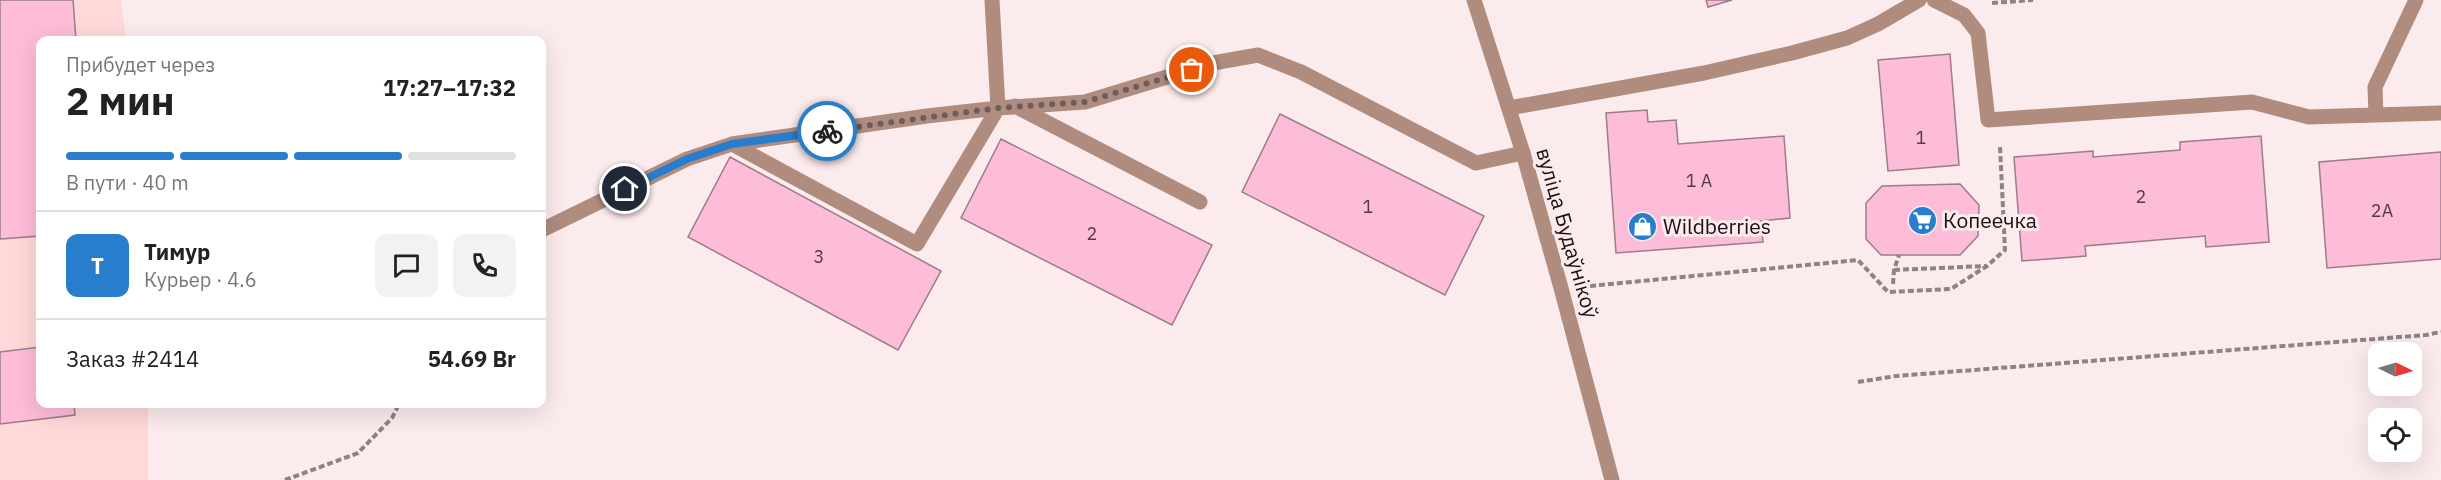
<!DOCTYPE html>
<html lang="ru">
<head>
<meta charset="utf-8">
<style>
  :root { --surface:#fff; --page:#f2f2f2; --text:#222; --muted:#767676; --line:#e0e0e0; --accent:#287ecc }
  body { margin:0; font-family:"IBM Plex Sans",sans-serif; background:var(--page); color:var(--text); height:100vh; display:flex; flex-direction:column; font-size:22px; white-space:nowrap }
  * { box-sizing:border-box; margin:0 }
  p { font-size:20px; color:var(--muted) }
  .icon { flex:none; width:33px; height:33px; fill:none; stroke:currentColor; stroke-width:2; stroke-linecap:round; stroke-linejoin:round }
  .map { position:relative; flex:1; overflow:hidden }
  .drawer { position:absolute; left:36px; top:36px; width:510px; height:372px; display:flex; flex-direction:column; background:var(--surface); border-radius:12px; box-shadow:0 6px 24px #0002 }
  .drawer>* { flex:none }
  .needle { width:39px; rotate:95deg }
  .controls { position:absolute; left:2368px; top:342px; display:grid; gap:12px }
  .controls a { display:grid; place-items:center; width:54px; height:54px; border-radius:12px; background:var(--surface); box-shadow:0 6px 24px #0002; font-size:30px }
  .pin { position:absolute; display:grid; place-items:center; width:51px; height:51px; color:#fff; margin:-26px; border:3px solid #fff; border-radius:50%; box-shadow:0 2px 6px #0007 }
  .courier { position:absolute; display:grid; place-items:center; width:60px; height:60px; margin:-30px; border:4px solid #287ecc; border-radius:50%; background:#fff; color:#222; box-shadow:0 2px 8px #0007 }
  .overview em { font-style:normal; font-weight:700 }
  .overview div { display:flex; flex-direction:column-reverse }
  .overview { display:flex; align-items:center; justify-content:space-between; height:102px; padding:0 30px }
  h1 { font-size:39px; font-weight:700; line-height:45px }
  .bar { display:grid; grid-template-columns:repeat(4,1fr); gap:9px 6px; align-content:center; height:72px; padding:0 30px }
  .bar i { height:8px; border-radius:4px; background:var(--line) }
  .bar .on { background:var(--accent) }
  .bar p { grid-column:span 4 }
  .line { display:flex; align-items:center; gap:15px; padding:0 30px; border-top:2px solid var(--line) }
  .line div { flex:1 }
  .round { display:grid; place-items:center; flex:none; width:63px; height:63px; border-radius:12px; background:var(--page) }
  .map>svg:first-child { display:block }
  .built { fill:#ffd8d9 }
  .building { fill:#fdbcd8; stroke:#9c7c8a; stroke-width:1.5 }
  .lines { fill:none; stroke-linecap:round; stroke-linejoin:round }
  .path { stroke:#918182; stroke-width:4; stroke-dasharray:6 3; stroke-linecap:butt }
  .service { stroke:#b08c7f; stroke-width:15 }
  .minor { stroke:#b08c7f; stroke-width:15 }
  .done { stroke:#6b5c5d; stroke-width:6; stroke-dasharray:0 10.8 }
  .route { stroke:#287ecc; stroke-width:8 }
  .labels { text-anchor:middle; stroke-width:6; stroke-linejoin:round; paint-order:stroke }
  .number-label { font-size:18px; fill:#553a42 }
  .poi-label { font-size:21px; fill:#1d0f10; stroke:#fcebec; text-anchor:start }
  .street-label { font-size:21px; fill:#1d0f10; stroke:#fcebec }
</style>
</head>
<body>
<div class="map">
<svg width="2441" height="480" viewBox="0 0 2441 480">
  <rect width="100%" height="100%" fill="#fcebec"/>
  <path class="built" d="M0 0H121L126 40H40V404H148V480H0Z"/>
  <path class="building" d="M0 0H73L76 40H40V236L0 239Z
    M1706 0H1732L1708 7Z
    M1950 54 1959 165 1888 171 1878 60Z
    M1647 110 1648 122 1676 120 1678 144 1784 136 1790 218 1761 221 1763 242 1616 253 1606 113Z
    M1280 114 1484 216 1445 295 1242 192Z
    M2261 136 2269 242 2206 247 2205 236 2085 246 2086 256 2022 261 2014 157 2093 151V157L2180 150V142Z
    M1001 139 1212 245 1172 325 961 218Z
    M2441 152V259L2327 268 2319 162Z
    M730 157 941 271 898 350 688 237Z
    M1960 184 1979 205 1978 236 1960 255H1881L1866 239V203L1882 186Z
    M40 347V404H74L75 415 0 424V352Z"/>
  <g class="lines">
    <path class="path" d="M1992 3 2033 0
      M1894 270 1986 266
      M1893 284 1894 270 1899 255
      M1590 286 1858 260 1888 292 1951 289 1987 266 2005 250 2000 146
      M1858 382 1896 376 2426 335 2441 332
      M285 480 358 453 392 418 399 404"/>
    <path class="service" d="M1934 0 1964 15 1978 33 1988 120 2252 102 2309 117 2441 113
      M1015 106 1200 202
      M1509 108 1704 73 1792 53 1847 38 1878 24 1919 0
      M2376 115 2375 87 2416 0
      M732 144 917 244 998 108 992 0
      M542 230 687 159 732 144 927 116 998 108 1085 102 1213 63 1258 55 1301 72 1476 163 1523 153"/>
    <path class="minor" d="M1474 0 1523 153 1561 288 1612 480"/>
  </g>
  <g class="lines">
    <path class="done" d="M827 131 998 108 1085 102 1192 70"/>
    <path class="route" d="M625 189 687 159 732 144 827 131"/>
  </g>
  <defs>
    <symbol id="supermarket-disc" viewBox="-11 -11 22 22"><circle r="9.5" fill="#287ecc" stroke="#fcebec"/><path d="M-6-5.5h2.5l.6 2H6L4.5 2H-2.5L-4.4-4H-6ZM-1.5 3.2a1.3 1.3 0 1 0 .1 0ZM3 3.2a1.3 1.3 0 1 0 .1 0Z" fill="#fff"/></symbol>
    <symbol id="shop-disc" viewBox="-11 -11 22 22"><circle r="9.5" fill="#287ecc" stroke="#fcebec"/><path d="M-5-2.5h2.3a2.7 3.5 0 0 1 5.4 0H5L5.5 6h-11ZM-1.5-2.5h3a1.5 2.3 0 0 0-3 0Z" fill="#fff"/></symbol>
  </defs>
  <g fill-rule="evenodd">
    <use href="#supermarket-disc" x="1906" y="204" width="33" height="33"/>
    <use href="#shop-disc" x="1626" y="210" width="33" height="33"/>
  </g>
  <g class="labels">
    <g class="number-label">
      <text x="1921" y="144">1</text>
      <text x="1699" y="187">1 А</text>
      <text x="2141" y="203">2</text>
      <text x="1368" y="213">1</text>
      <text x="2382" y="217">2А</text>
      <text x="1092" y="240">2</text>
      <text x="819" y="263">3</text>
    </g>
    <g class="poi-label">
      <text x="1943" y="228">Копеечка</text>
      <text x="1663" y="234">Wildberries</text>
    </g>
    <g class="street-label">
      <text transform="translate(1567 233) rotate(74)" y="7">вуліца Будаўнікоў</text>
    </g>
  </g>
</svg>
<div class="controls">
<a><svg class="needle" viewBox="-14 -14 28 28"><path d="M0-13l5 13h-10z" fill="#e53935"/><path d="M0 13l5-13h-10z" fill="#767676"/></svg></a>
<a><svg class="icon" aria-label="locate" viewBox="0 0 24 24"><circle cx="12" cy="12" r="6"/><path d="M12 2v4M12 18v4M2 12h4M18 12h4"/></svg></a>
</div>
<div class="pin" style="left:1192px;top:70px;background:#ea580c"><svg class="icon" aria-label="bag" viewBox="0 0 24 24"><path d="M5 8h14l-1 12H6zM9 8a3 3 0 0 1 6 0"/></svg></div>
<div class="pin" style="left:625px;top:189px;background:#1f2937"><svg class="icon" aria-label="home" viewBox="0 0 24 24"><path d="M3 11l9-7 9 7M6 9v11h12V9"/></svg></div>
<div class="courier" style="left:827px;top:131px"><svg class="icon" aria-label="bike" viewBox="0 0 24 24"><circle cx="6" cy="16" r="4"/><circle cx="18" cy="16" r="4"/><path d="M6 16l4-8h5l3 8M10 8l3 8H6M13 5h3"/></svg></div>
<section class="drawer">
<div class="overview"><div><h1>2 мин</h1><p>Прибудет через</p></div><em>17:27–17:32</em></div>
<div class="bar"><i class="on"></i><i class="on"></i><i class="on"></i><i></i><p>В пути · 40 m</p></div>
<div class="line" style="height:108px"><b class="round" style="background:var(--accent);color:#fff">Т</b><div><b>Тимур</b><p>Курьер · 4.6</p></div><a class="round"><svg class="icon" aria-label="chat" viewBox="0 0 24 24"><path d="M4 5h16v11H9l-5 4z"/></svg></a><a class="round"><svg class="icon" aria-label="phone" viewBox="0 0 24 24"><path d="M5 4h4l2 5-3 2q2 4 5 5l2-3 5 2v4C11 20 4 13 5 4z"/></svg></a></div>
<div class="line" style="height:78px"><div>Заказ #2414</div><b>54.69 Br</b></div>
</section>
</div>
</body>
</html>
